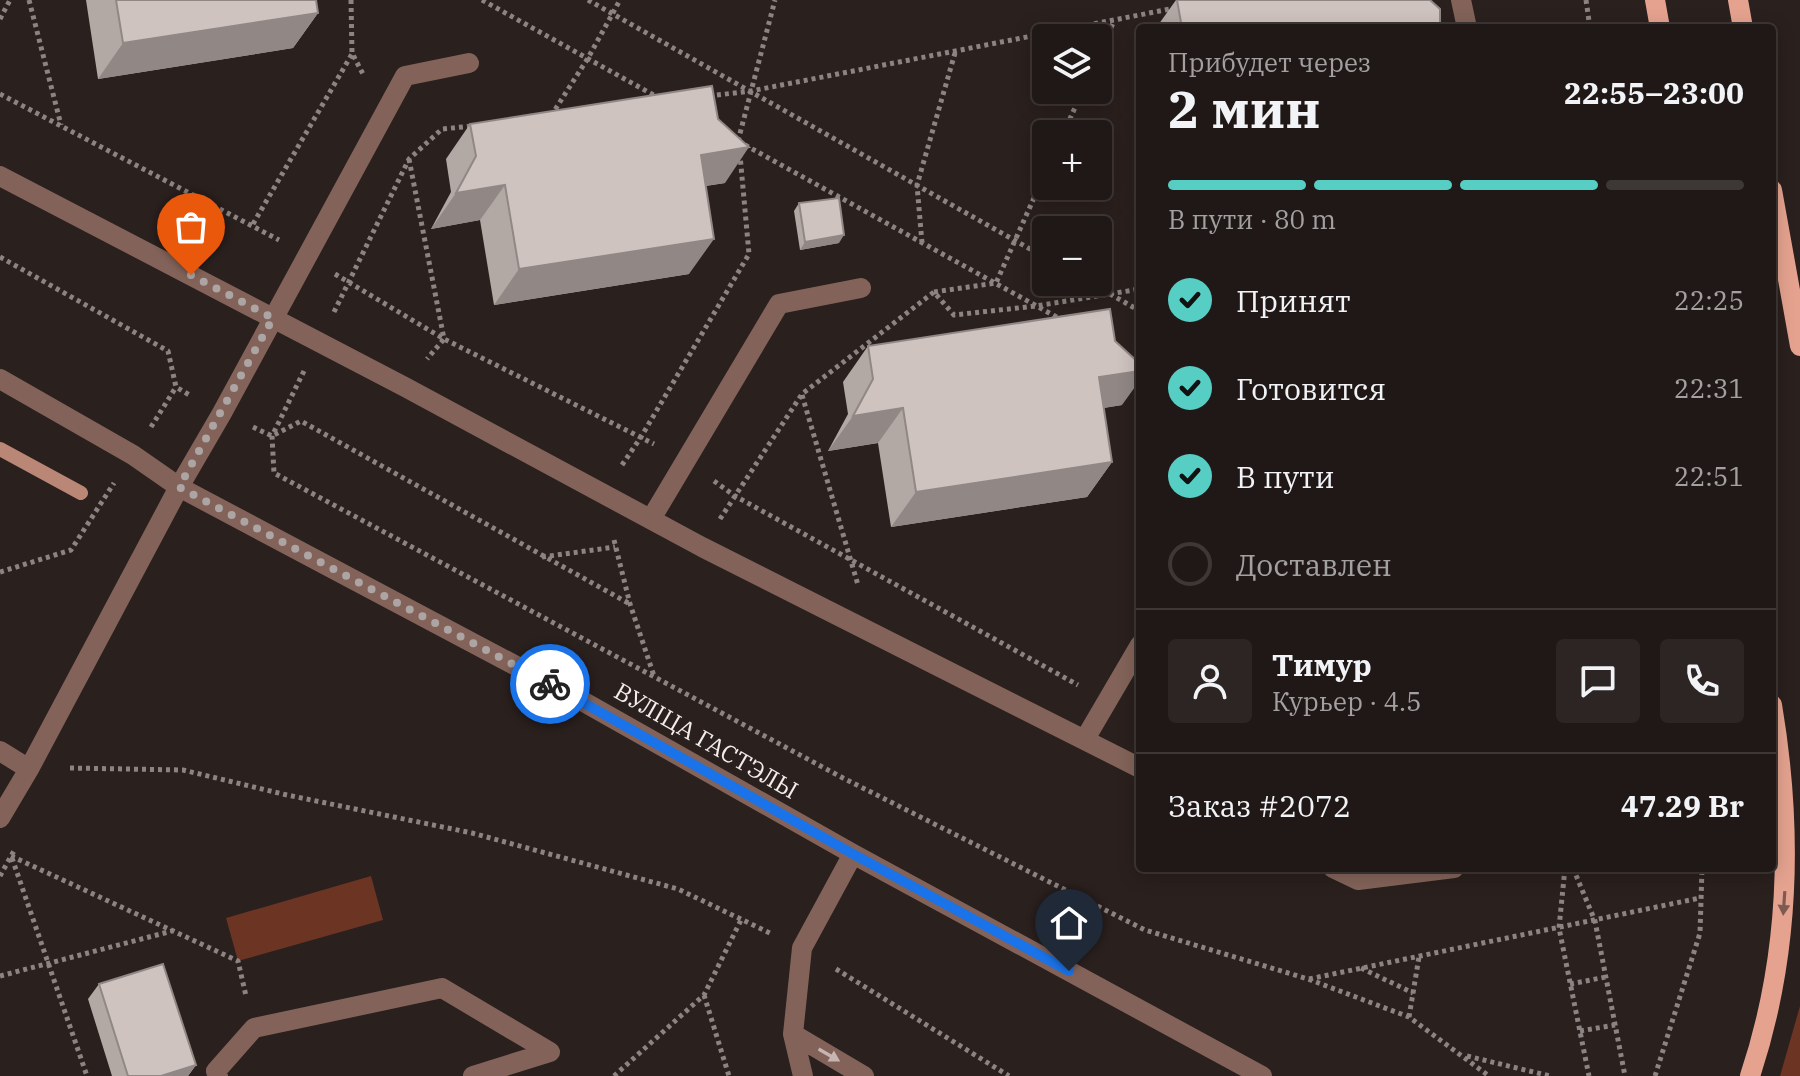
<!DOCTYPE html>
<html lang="ru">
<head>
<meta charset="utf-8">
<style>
  :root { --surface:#201816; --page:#2d2523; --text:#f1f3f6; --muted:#a2a0a1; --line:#3d3735; --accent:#56cec4 }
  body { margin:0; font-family:"IBM Plex Serif",serif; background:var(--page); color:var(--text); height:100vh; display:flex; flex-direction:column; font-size:30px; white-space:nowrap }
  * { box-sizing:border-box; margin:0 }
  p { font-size:26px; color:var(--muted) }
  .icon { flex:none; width:44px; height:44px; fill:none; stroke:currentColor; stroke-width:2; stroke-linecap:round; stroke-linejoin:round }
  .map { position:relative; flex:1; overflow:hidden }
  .panel { position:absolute; left:1136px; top:24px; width:640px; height:848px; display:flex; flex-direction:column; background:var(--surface); border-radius:8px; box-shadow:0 4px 20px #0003,0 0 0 2px var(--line) }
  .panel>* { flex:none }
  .buttons { position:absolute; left:1032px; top:24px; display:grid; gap:16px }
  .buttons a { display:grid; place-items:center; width:80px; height:80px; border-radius:8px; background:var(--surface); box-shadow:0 4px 20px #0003,0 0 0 2px var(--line); font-size:40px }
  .pin { position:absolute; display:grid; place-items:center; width:68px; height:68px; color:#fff; margin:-82px -34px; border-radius:50% 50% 50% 0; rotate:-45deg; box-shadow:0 0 8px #0007 }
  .pin .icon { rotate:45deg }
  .courier { position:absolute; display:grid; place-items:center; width:80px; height:80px; margin:-40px; border:6px solid #1a73e8; border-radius:50%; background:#fff; color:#222; box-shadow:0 2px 10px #0007 }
  .headline em { font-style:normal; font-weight:700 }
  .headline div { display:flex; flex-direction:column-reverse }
  .headline { display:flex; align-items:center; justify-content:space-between; height:136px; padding:0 32px }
  h1 { font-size:52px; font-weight:700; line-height:60px }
  .bar { display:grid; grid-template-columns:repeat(4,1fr); gap:12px 8px; align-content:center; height:96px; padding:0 32px }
  .bar i { height:10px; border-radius:6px; background:var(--line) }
  .bar .selected { background:var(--accent) }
  .bar p { grid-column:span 4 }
  .line { display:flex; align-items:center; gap:20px; padding:0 32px; border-top:2px solid var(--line) }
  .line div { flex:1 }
  .round { display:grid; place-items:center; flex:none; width:84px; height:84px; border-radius:8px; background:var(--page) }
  ol { padding:0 32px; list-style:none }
  li { display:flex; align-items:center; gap:24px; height:88px }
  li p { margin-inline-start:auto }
  li .icon { padding:8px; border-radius:50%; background:var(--accent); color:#111; stroke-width:4 }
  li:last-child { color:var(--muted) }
  li i { width:44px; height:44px; border:4px solid var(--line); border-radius:50% }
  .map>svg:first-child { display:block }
  .green { fill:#6b3423 }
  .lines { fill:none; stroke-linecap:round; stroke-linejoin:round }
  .stream { stroke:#ba8777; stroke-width:14 }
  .path { stroke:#8c8482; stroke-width:5; stroke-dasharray:4 4; stroke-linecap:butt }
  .minor { stroke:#836359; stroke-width:20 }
  .major { stroke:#e5a38f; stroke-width:20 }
  .wall { fill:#b2a8a4 }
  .shaded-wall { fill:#918886 }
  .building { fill:#cfc3bf; stroke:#918886; stroke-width:2 }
  .oneway { fill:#7e5b51 }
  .oneway2 { fill:#c6b5b0 }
  .done { stroke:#aca5a3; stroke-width:8; stroke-dasharray:0 14.4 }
  .route { stroke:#1a73e8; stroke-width:10 }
  .labels { text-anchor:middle; stroke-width:8; stroke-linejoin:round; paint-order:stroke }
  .street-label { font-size:24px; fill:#f2ecea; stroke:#2a201e }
</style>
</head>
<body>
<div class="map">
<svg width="1800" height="1076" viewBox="0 0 1800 1076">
  <rect width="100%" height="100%" fill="#2a201e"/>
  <path class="green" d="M371 876 383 920 238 961 226 918Z
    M1800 1006V1076H1780Z"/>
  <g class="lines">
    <path class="stream" d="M0 449 81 493"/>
    <path class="path" d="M29 0 61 125
      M351 0 352 53 364 76
      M482 0 659 98
      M588 0 1046 258
      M1586 0 1590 28
      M0 19 10 0
      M1098 57 1114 21
      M0 94 279 240
      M709 96 751 91 1175 8
      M551 116 588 58 620 0
      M1063 134 1083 90
      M738 141 775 0
      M745 145 1062 320
      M409 159 444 339 427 359
      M253 224 352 54
      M922 243 917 185 955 53
      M0 257 168 351 176 387 191 396
      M335 274 444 339 654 444
      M1089 282 1140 311
      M934 292 996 283 1046 171
      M334 312 409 159 442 129 473 126
      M304 371 272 436 274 473 843 778 1145 930 1308 979 1409 1017 1489 1076
      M802 395 858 585
      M151 427 176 387
      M253 427 272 436 301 421 630 604
      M622 465 641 437 749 254 740 155
      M714 481 735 496 1078 685
      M720 519 802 394 934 292 954 315 1036 306 1140 289
      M614 540 630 604 654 676
      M542 557 615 547
      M0 572 71 550 114 483
      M70 768 183 770 287 795 472 833 678 889 772 934
      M11 856 238 961 246 996
      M12 858 87 1076
      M1565 868 1559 928 1589 1076
      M1573 868 1595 921 1625 1076
      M0 876 15 849
      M1361 968 1413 993
      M836 969 1009 1076
      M0 976 172 931
      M1309 979 1700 898
      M1570 984 1606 977
      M704 995 729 1076
      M1409 1017 1419 957
      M1580 1031 1615 1025
      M1467 1056 1550 1076
      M614 1076 704 995 741 920
      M1655 1076 1700 933 1702 868"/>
    <path class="minor" d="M1461 0 1467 28
      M0 176 405 387 702 547 1140 768
      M0 379 133 455 179 487 584 702 853 854 1262 1076
      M651 519 779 304 861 288
      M1085 739 1140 645
      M0 751 29 769 179 487 222 413 405 76 469 63
      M0 818 29 769
      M1333 868 1358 880 1454 868
      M793 1034 864 1076
      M218 1076 216 1071 254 1028 442 988 550 1052 473 1076
      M803 1076 793 1034 802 948 853 854"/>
    <path class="major" d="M1655 0 1660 28
      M1738 0 1743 28
      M1772 190 1800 346
      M1750 1076C1790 956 1793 830 1772 705"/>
  </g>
  <path class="wall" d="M86 0H316L318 13 293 48 98 79Z
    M1176 0H1430L1438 28H1156Z
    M470 124 725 183 706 186 689 274 494 305 480 220 431 229 451 192 446 159Z
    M799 203 839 243 800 250 794 211Z
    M868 346 1122 405 1103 408 1112 462 1087 497 891 527 878 443 828 451 848 414 843 382Z
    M99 984 196 1065 188 1076H112L88 999Z"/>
  <path class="shaded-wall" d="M318 13 293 48 98 79 123 43Z
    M749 147 725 183 676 190 701 155Z
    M505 185 480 220 431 229 456 193Z
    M844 235 839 243 800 250 805 242Z
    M714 239 689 274 494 305 519 269Z
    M1140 371V380L1122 405 1074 413 1099 377Z
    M903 408 878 443 828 451 853 416Z
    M1112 462 1087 497 891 527 916 492Z
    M196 1065 188 1076H161Z"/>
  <path class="building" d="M116 0H316L318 13 123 43Z
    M1177 0H1430L1440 9V25L1422 28H1182Z
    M712 86 718 119 749 147 701 155 714 239 519 269 505 185 456 193 476 156 470 124Z
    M839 198 844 235 805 242 799 203Z
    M1110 309 1115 341 1140 364V371L1099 377 1112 462 916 492 903 408 853 416 873 379 868 346Z
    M163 964 196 1065 161 1076H128L99 984Z"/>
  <defs><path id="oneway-solid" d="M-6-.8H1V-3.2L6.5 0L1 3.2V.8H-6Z" transform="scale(2)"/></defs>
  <use class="oneway" href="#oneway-solid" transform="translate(1784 903) rotate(94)"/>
  <use class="oneway2" href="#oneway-solid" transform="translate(829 1055) rotate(30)"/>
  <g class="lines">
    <path class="done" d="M191 275 273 318 179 487 550 684"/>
    <path class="route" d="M550 684 853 854 1069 971"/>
  </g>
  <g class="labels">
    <g class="street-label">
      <text transform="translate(706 741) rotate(30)" y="8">ВУЛІЦА ГАСТЭЛЫ</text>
    </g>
  </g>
</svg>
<div class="buttons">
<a><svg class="icon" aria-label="layers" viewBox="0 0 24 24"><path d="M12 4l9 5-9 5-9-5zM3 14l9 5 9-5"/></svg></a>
<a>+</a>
<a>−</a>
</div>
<div class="pin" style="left:191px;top:275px;background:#ea580c"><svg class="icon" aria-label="bag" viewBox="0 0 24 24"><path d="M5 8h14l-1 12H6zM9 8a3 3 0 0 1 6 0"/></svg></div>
<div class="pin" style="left:1069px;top:971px;background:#1f2937"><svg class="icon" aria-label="home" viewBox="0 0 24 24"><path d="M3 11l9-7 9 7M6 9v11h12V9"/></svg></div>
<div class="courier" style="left:550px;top:684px"><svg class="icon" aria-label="bike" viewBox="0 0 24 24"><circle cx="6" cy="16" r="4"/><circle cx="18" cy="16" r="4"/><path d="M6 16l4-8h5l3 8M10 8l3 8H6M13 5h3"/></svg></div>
<section class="panel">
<div class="headline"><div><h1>2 мин</h1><p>Прибудет через</p></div><em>22:55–23:00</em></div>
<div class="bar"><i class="selected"></i><i class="selected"></i><i class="selected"></i><i></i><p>В пути · 80 m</p></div>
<ol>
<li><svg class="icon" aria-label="check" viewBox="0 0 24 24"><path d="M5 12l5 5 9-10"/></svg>Принят<p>22:25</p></li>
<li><svg class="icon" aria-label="check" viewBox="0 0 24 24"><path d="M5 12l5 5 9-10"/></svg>Готовится<p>22:31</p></li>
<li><svg class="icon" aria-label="check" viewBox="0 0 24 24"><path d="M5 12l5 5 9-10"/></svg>В пути<p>22:51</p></li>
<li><i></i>Доставлен</li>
</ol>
<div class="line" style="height:144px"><a class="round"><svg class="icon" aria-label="person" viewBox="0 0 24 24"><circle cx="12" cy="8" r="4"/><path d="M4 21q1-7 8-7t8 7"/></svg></a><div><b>Тимур</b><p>Курьер · 4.5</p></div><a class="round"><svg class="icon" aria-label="chat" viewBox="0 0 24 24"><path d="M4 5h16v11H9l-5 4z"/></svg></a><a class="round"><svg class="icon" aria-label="phone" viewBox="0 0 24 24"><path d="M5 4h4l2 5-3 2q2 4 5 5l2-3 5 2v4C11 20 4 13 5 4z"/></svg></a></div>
<div class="line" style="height:104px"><div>Заказ #2072</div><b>47.29 Br</b></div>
</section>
</div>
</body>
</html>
